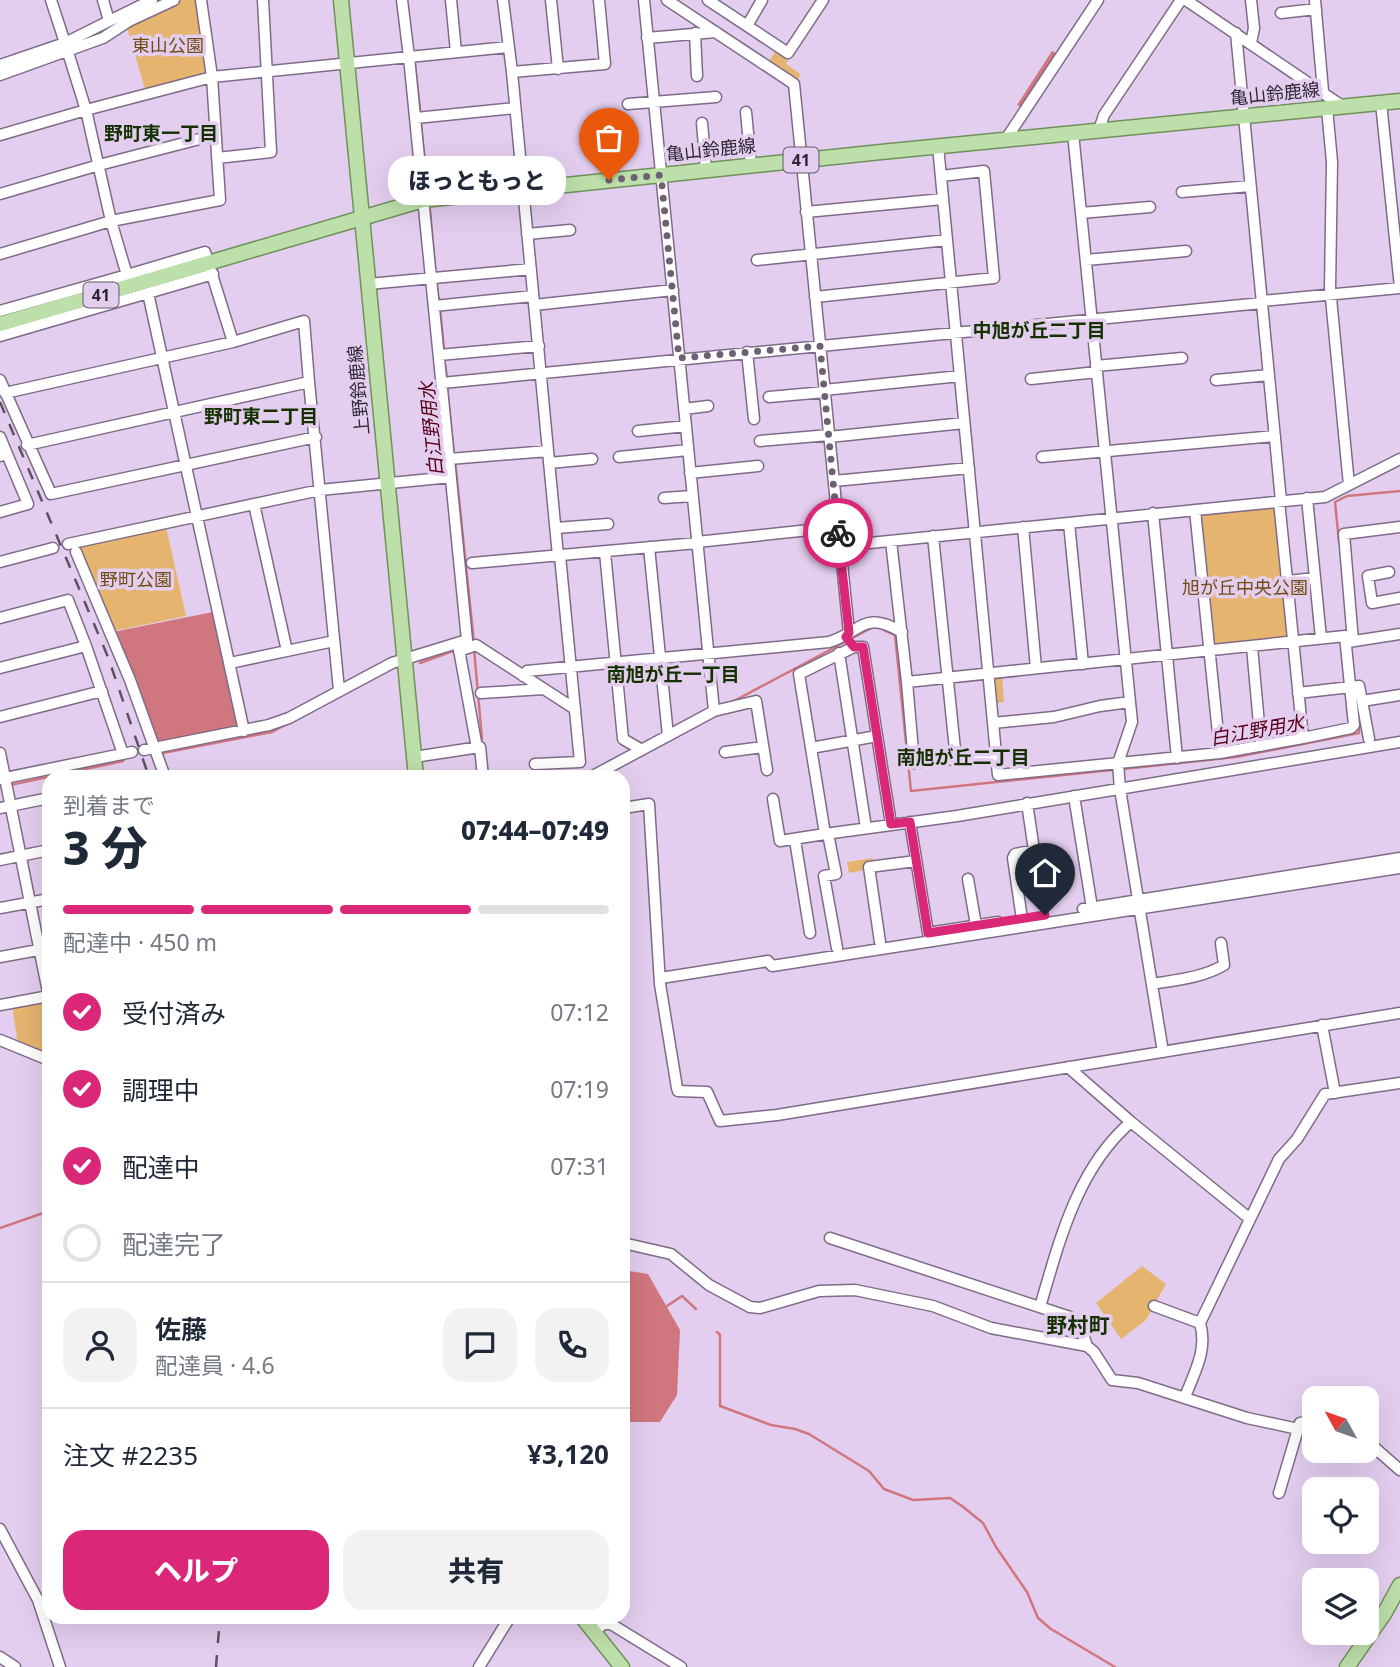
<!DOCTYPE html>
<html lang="ja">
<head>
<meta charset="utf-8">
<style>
  :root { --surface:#fff; --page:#f2f2f3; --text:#1f2937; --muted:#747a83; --line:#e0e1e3; --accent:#db2777 }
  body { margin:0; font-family:"Noto Sans","Noto Sans JP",sans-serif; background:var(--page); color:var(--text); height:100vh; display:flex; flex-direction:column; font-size:26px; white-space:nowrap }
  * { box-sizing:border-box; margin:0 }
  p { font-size:23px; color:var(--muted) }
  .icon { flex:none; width:38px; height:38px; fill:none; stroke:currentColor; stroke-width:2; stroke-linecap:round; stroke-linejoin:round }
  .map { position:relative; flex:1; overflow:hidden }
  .details { position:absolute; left:42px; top:770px; width:588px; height:854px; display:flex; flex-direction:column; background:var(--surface); border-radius:21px; box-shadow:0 7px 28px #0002 }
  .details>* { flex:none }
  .needle { width:46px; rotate:310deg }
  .fabs { position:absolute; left:1302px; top:1386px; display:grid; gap:14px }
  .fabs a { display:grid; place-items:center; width:77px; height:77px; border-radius:14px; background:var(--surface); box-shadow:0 7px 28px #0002; font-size:35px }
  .pin { position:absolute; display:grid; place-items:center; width:60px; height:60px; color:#fff; margin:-72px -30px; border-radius:50% 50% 50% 0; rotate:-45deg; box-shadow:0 0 7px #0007 }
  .pin .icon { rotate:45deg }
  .courier { position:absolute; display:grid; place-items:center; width:70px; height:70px; margin:-35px; border:5px solid #db2777; border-radius:50%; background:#fff; color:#222; box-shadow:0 2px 9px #0007 }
  .bubble { position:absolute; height:49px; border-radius:21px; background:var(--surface); box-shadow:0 7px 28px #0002; font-size:23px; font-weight:800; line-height:49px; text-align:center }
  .summary em { font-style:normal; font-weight:800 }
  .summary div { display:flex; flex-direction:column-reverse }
  .summary { display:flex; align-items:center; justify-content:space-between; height:119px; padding:0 21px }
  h1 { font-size:46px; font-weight:800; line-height:52px }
  .bar { display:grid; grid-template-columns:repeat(4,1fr); gap:10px 7px; align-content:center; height:84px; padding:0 21px }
  .bar i { height:9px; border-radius:5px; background:var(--line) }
  .bar .selected { background:var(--accent) }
  .bar p { grid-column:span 4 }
  .line { display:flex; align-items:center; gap:18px; padding:0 21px; border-top:2px solid var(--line) }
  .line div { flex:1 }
  .round { display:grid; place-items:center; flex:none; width:74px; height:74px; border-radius:21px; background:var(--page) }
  ol { padding:0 21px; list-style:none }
  li { display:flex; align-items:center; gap:21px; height:77px }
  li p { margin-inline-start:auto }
  li .icon { padding:7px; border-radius:50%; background:var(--accent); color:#fff; stroke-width:4 }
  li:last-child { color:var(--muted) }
  li i { width:38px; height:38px; border:4px solid var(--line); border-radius:50% }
  .primary-button { display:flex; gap:14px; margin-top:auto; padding:14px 21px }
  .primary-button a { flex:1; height:80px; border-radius:21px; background:var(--accent); color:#fff; font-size:28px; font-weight:800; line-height:80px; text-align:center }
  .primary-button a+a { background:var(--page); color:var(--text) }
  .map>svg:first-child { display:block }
  .green { fill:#e5b46f }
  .water { fill:#d0767e }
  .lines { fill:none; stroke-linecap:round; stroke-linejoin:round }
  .stream { stroke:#d0767e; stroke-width:2.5 }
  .river { stroke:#d0767e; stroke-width:16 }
  .minor-casing { stroke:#7f6b88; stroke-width:13 }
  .major-casing { stroke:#6f915a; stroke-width:17 }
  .minor { stroke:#fff; stroke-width:10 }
  .major { stroke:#bddfa9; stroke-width:14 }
  .rail { stroke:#5d5263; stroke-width:2.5; stroke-dasharray:12 12; stroke-linecap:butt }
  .done { stroke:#6e6175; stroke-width:7; stroke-dasharray:0 12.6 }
  .route { stroke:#db2777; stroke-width:9 }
  .labels { text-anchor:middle; stroke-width:7; stroke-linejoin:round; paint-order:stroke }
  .shield { fill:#e4ceef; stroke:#65596b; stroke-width:2 }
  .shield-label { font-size:16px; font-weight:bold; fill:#2f2733 }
  .park-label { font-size:18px; fill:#704d12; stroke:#e4ceef }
  .street-label { font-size:18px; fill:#2f2733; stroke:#e4ceef }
  .neighbourhood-label { font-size:19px; font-weight:bold; fill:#163101; stroke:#e4ceef }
  .water-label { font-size:19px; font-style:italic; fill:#560018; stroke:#e4ceef }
  .quarter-label { font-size:21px; font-weight:bold; fill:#163101; stroke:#e4ceef }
</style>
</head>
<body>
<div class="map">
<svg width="1400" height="1667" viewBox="0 0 1400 1667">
  <rect width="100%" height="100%" fill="#e4ceef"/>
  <path class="green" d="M181 0H197L207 68 202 74 145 89 127 27Z
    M777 49 789 58 786 64 800 74 798 82 768 63Z
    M1274 504 1289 637 1212 645 1199 516 1203 511Z
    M166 527 186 616 114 631 77 548Z
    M1002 676 1004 702 995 703 993 680Z
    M873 858V862L864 864 865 870 849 873 847 862Z
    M43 1000C53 1015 49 1040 49 1058L18 1044 12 1006Z
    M1142 1266 1166 1284 1146 1320 1121 1339 1096 1303Z"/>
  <path class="water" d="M1052 51 1056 53 1021 107 1017 105Z
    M213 612 239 723 237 726 156 742 113 632Z
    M623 1270 648 1274 680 1330 677 1395 660 1422H623Z"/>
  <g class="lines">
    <path class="stream" d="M415 65 420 110
      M421 125 428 193
      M430 210 435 267
      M436 280 439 302
      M440 308 444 350
      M444 357 447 378
      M447 385 454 455
      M455 461 474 643
      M1339 542 1335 502 1347 496 1400 491
      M884 630 895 635 911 791 1112 770
      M474 649 482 739
      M420 663 453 651
      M732 702 875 626
      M163 753 272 732 353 689
      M1123 769 1236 757 1359 733V727
      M10 785 123 761
      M0 1228 49 1211
      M667 1306 682 1296 696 1309
      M717 1332 720 1335V1406L771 1425 795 1429 809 1434 869 1471 884 1489 913 1500 950 1498 962 1506 983 1523 996 1547 1027 1592 1038 1618 1051 1629 1115 1667"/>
    <path class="river" d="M74 43 130 17"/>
    <defs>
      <path id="minor" d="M103 0 109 21 152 0
        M451 0 456 52
        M503 0 512 72 558 556
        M551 0 558 69
        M644 0 714 711
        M667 0 794 84 849 633
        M708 0 788 53 823 0
        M1186 0 1342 106
        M1251 0 1254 28 1251 43
        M1315 0 1323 91
        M1281 13 1316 9
        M109 21 65 43 86 110 212 77 201 0
        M747 26 762 0
        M695 33 697 76
        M1236 33 1281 501
        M647 38 716 32
        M0 65 65 43 51 0
        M512 72 605 64 599 0
        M0 75 103 38 129 21 174 0
        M1381 103 1400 287
        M628 104 716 97
        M1327 108 1332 162 1330 288 1349 485
        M746 112 751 165
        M416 118 515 108
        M702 123 706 170
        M1099 130 1104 115 1181 0
        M1073 133 1132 722 1118 763 1120 789 1163 1052
        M0 135 86 110 111 221 127 275 205 252 233 342
        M1006 139 1098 0
        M938 146 998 775 1220 753 1303 738 1279 501
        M217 158 271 152 263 0
        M1182 192 1250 186
        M0 194 99 165 215 135
        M806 212 943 199
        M1081 213 1150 207
        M527 234 570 230
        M0 254 111 221 220 200 212 77 409 57 402 0
        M757 260 947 240
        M1086 260 1186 251
        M213 274 148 293 244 731
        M368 284 531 269
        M815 297 994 278 984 171 941 176
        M1261 301 1400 288
        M534 305 673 290
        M434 306 533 296
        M0 311 127 275
        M0 336 148 293
        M747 352 754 419
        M439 355 539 346
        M1096 366 1182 358
        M1031 379 1097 372
        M0 380 51 494 316 437
        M1216 380 1269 375
        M309 382 339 690
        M442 383 1262 303
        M824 390 960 376
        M5 393 233 342 304 321 309 382 27 445
        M769 397 825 392
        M684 409 708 406
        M638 431 686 426
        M0 437 7 454
        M829 437 964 423
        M760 441 829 435
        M0 456 7 454 28 504 0 512
        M619 457 688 450
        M1042 457 1275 436
        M449 459 548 451
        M549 463 592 459
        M690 473 758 466
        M834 481 969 468
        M664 498 692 496
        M1307 498 1321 638
        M254 504 287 651
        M1195 510 1220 753
        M1153 513 1177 758
        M1069 523 1083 664
        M1023 527 1036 668
        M556 528 608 524
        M933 536 956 759
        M891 541 907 682 914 763 996 755
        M697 542 838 527
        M68 544 320 490 451 477
        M840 546 1325 497 1400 459
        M649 547 668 736
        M76 552 130 680 165 777
        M605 552 623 739 642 750
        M0 562 53 548
        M472 563 697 543
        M1389 572 1368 576 1372 603 1400 598
        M1288 581 1315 578
        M0 618 68 600 86 646 0 668
        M1353 641 1344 534 1400 527
        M1348 642 1400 634
        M458 644 477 748
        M86 646 123 754
        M1252 647 1261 746
        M459 651 476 645 575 709
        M839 653 866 828
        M230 663 334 641
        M523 676 527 671 829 642C864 631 862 610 902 632
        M907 682 1345 636 1354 725 1351 728 1303 738
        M481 693 544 689
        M1298 693 1359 686 1362 701 1400 695
        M1362 701 1369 739
        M0 717 102 691
        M993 723 1054 717 1100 706 1130 702
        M811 748 877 736
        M144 750 269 725 289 718 392 663 467 640 409 57 508 47
        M725 752 763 747
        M0 753 49 997
        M414 757 480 747 483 777
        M535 764 580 762 560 556
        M591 777 714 711 756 701 767 770
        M0 779 132 752
        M1074 796 1092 908
        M773 799 780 841 825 834
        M0 808 49 798
        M623 808 649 804 660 984 677 1088 678 1091 707 1092 720 1121 777 1115 1400 1013
        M910 822 928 933 998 922
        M891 824 863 647H854L799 674 825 834 957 816 1400 742
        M828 834 836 874 824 876 837 948
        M795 840 810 933
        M0 860 49 850
        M968 879 976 925
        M0 908 49 899
        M1083 909 1400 858
        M1022 919 1013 858 1015 854 1034 850 1027 803
        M880 942 869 867 916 861
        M0 957 49 948
        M661 978 768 961 772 966 1400 868
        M1152 984C1176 980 1202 978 1224 965L1221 943
        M0 1005 49 996
        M1322 1025 1335 1093
        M0 1040 49 1060
        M1068 1067 1131 1122 1250 1219
        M830 1238 1070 1317 1080 1326 1087 1346
        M623 1243 671 1254 709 1285 750 1307 760 1308 819 1291 855 1290 933 1306 991 1328 1087 1346 1094 1352 1112 1380 1138 1383 1247 1418 1298 1429 1300 1423 1314 1420
        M1154 1306 1200 1323
        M1040 1307C1059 1242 1077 1168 1131 1122
        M1185 1397C1194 1373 1208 1350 1200 1323L1279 1159 1297 1139 1325 1094 1400 1083
        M1367 1441 1400 1470
        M1279 1493 1298 1429
        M0 1529 38 1600 60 1667
        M593 1632 604 1624H611L681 1667
        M0 1657 15 1667
        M479 1667 510 1617"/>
      <path id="major" d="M341 0 416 777
        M0 324 423 200 881 152 1400 101
        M582 1617 622 1667
        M1347 1667 1384 1614 1400 1585"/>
    </defs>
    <use href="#minor" class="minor-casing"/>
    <use href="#major" class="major-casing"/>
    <use href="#minor" class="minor"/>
    <use href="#major" class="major"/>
    <path class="rail" d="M0 402 108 657 149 777
      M216 1667 220 1617"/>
  </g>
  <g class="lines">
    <path class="done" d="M609 180 661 175 679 358 820 346 838 533"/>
    <path class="route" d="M838 533 849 633 846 637 854 647H863L891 824 910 822 928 933 1045 915"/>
  </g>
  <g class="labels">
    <g class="shield">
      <rect x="783.5" y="147.5" width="35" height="25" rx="5"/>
      <rect x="83.5" y="282.5" width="35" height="25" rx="5"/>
    </g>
    <g class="shield-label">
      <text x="801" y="166">41</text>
      <text x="101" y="301">41</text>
    </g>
    <g class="park-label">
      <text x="168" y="52">東山公園</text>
      <text x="136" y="586">野町公園</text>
      <text x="1245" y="594">旭が丘中央公園</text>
    </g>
    <g class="street-label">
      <text transform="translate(1275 94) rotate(-6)" y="6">亀山鈴鹿線</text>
      <text transform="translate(711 150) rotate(-6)" y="6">亀山鈴鹿線</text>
      <text transform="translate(359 390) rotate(-95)" y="6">上野鈴鹿線</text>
    </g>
    <g class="neighbourhood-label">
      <text x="161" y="140">野町東一丁目</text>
      <text x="1039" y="337">中旭が丘二丁目</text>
      <text x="261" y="423">野町東二丁目</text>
      <text x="673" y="681">南旭が丘一丁目</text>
      <text x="963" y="764">南旭が丘二丁目</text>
    </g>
    <g class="water-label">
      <text transform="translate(431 429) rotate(-96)" y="7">白江野用水</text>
      <text transform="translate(1257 730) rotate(-10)" y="7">白江野用水</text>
    </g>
    <g class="quarter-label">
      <text x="1078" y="1333">野村町</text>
    </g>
  </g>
</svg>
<div class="fabs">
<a><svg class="needle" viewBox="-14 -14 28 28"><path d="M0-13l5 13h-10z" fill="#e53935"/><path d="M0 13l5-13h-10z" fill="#747a83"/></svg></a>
<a><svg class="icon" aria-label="locate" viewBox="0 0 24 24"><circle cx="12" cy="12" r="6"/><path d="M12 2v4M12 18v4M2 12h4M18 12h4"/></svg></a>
<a><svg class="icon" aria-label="layers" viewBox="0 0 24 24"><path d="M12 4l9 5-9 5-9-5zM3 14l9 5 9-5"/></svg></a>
</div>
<div class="pin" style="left:609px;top:180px;background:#ea580c"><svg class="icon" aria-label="bag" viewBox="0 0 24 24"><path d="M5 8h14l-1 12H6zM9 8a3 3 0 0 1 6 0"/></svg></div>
<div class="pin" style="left:1045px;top:915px;background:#1f2937"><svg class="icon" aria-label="home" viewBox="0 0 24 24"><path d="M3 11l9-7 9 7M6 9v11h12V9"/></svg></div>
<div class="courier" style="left:838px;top:533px"><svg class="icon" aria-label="bike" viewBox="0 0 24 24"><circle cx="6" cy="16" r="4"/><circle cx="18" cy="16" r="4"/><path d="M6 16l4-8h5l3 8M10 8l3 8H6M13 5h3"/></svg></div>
<div class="bubble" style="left:388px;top:156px;width:178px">ほっともっと</div>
<section class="details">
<div class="summary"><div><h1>3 分</h1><p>到着まで</p></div><em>07:44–07:49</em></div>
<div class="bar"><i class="selected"></i><i class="selected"></i><i class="selected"></i><i></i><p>配達中 · 450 m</p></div>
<ol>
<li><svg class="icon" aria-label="check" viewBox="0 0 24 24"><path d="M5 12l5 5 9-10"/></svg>受付済み<p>07:12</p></li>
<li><svg class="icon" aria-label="check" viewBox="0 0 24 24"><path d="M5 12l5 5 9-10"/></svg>調理中<p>07:19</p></li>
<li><svg class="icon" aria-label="check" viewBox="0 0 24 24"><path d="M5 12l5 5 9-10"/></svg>配達中<p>07:31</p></li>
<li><i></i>配達完了</li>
</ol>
<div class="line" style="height:126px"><a class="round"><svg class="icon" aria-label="person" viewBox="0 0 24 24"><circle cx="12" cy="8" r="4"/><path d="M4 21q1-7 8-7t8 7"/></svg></a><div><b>佐藤</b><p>配達員 · 4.6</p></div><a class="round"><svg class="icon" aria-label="chat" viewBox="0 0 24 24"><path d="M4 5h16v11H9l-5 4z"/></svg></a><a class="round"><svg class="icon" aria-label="phone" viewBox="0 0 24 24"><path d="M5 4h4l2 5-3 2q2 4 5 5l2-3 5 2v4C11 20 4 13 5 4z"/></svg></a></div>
<div class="line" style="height:91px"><div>注文 #2235</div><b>¥3,120</b></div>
<div class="primary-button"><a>ヘルプ</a><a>共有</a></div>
</section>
</div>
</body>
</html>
